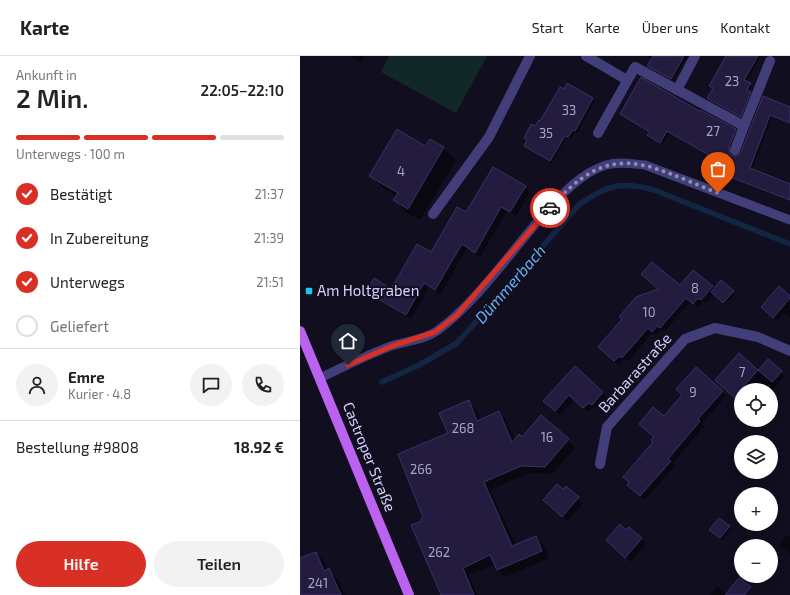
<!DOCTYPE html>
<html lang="de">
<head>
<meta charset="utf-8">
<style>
  :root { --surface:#fff; --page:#f2f2f2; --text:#222; --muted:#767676; --line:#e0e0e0; --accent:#d93025 }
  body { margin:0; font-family:"Exo 2",sans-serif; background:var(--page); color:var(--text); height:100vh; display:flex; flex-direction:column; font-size:15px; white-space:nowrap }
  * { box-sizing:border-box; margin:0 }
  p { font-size:13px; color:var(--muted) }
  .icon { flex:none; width:22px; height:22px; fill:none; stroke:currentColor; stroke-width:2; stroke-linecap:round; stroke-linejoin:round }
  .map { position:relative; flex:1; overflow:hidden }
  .drawer { display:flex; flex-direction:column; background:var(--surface); width:300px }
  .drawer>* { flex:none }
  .fabs { position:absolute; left:434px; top:327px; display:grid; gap:8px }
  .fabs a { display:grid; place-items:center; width:44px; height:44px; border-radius:50%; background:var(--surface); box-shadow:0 2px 10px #0003; font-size:20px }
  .pin { position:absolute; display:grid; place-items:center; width:34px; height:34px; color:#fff; margin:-41px -17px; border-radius:50% 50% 50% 0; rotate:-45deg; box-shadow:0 0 4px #0007 }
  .pin .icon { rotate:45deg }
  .courier { position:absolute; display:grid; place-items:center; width:40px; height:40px; margin:-20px; border:3px solid #d93025; border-radius:50%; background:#fff; color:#222; box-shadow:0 1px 5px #0007 }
  .head em { font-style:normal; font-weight:600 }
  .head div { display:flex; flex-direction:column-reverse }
  .head { display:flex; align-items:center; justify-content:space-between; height:68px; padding:0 16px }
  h1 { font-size:26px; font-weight:600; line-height:30px }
  .bar { display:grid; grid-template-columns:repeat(4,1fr); gap:6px 4px; align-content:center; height:48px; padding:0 16px }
  .bar i { height:5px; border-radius:3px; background:var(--line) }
  .bar .current { background:var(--accent) }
  .bar p { grid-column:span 4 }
  .line { display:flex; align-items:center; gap:10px; padding:0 16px; border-top:1px solid var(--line) }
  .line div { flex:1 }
  .round { display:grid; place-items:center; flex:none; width:42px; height:42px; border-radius:21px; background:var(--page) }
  ol { padding:0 16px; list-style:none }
  li { display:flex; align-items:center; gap:12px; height:44px }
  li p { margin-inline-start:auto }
  li .icon { padding:4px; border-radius:50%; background:var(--accent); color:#fff; stroke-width:4 }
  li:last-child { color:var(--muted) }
  li i { width:22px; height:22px; border:2px solid var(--line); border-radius:50% }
  .button { display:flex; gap:8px; margin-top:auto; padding:8px 16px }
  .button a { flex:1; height:46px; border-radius:24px; background:var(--accent); color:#fff; font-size:16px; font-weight:600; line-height:46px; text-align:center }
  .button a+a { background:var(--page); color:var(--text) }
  header { display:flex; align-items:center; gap:24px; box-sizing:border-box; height:56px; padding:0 20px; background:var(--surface); border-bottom:1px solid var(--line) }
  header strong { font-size:19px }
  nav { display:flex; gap:22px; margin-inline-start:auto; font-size:14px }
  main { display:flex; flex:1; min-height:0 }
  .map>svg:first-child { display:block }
  .green { fill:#122828 }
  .shadow { fill:#0007 }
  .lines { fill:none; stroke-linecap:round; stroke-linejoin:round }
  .stream { stroke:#122644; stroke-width:5.5 }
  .building { fill:#231c3e; stroke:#3c3068 }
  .service { stroke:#413e7a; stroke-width:9 }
  .minor { stroke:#413e7a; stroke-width:10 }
  .primary { stroke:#bc62f1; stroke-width:10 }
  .done { stroke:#918dae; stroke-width:4; stroke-dasharray:0 7.2 }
  .route { stroke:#d93025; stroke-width:5 }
  .poi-dot { fill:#15cde3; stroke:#110f1f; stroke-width:1.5 }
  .labels { text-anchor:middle; stroke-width:4; stroke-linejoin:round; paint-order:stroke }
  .number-label { font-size:13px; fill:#a9a4cc }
  .poi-label { font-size:15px; fill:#d6d1fb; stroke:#110f1f; text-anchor:start }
  .street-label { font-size:15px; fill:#d6d1fb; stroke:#110f1f }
  .water-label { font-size:16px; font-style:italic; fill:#68b1f1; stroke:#110f1f }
</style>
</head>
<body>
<header>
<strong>Karte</strong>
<nav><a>Start</a><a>Karte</a><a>Über uns</a><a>Kontakt</a></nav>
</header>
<main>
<section class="drawer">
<div class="head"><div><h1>2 Min.</h1><p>Ankunft in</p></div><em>22:05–22:10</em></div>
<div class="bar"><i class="current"></i><i class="current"></i><i class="current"></i><i></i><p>Unterwegs · 100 m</p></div>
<ol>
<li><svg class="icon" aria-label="check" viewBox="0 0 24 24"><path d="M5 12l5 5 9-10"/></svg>Bestätigt<p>21:37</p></li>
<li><svg class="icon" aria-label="check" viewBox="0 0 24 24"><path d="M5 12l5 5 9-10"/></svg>In Zubereitung<p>21:39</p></li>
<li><svg class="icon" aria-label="check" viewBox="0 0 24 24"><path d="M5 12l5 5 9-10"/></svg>Unterwegs<p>21:51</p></li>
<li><i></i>Geliefert</li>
</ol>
<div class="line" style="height:72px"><a class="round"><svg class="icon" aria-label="person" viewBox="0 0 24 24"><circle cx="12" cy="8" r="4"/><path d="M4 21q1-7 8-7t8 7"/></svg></a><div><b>Emre</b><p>Kurier · 4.8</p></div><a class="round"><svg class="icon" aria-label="chat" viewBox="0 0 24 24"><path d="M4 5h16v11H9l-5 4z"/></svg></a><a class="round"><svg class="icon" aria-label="phone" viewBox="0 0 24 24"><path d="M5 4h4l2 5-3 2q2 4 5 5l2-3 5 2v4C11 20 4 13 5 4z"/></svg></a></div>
<div class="line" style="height:52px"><div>Bestellung #9808</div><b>18.92 €</b></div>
<div class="button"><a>Hilfe</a><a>Teilen</a></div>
</section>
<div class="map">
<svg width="490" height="539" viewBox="0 0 490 539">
  <rect width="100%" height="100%" fill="#110f1f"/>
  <path class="green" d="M89 0H187L156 57 81 16Z"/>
  <path class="shadow" d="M49 0H65L61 7Z
    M345 0H388L373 24 350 12 348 10 352 4Z
    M427 0H461L446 26 452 30 449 36 452 39 443 62 408 42Z
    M268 29 295 45 277 77 275 76 271 83 267 81 252 107 227 92 225 90 227 84 225 82 240 66Z
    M463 42 490 52V67L472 61 452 114 479 126 470 137 433 123 431 121 434 114 370 77 363 88 349 79 350 76 321 58 400 57 438 76 431 95 432 100H439Z
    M126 91 143 92 156 104 120 164 107 157 95 144 97 141 83 132 71 120Z
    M225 131 230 136 216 160 207 155 180 201 167 192 141 238 129 231 111 263 72 240 67 235 92 234 131 197Z
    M380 231H412L415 234 433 236 435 238 426 248 414 238 406 247 403 245 398 251 391 245 365 275 362 273 356 279 353 276 327 306 325 303 319 309 304 295Z
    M490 241V262L484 257 477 265 466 255Z
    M439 298 458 315 468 304 485 320 471 336V334H441V347Z
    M275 312 307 341 297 353 294 351 288 356 274 343 260 359 249 350Z
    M422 335 426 340 402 368 404 370 372 408 375 410 345 444 332 433 364 362Z
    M168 345 176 353 181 364 199 356 206 364 215 384H268L275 392 252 418 229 417 190 434 216 489 236 481 243 488 249 502 205 521 197 514 195 508 169 519 177 539H142L123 465 149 378Z
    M263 434 283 447 268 465 249 449Z
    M429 471 431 473 423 484 413 476Z
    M329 472 346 488 331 506 312 489Z
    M487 479 490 480V498L479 489Z
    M16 497 25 506 28 514 38 523 45 539H0V503Z
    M417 530 428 539H410Z"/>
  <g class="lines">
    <path class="stream" d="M82 326 121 308 157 287 280 148C307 129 322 125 354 134L490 188"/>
  </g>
  <path class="building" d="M353 0H384L371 23 347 10Z
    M426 0H458L444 24 451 27 447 34 451 36 441 61 407 42 413 32 409 30Z
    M341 21 399 55 400 54 436 73 429 92 430 98 433 100 439 99 441 96 463 40 490 51V67L470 59 450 112 490 128V144L430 121 433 113 367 75 360 87 347 79 350 76 320 58Z
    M267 27 293 42 275 75 273 74 268 81 265 80 250 105 224 90 227 84 224 82 231 68 235 70 239 64 240 65 260 31 264 33Z
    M97 73 125 90 130 83 144 91 108 153 93 144 98 137 69 120Z
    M193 111 226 130 210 156 201 151 175 197 162 188 135 234 124 227 106 259 66 236 74 222 91 233 117 188 131 196 157 151 166 156Z
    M352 206 380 229 393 214 413 230 401 244 398 242 393 248 386 242 360 272 357 270 352 276 348 272 322 302 320 300 314 305 298 291 322 263 319 261 336 241 358 233 341 218Z
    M421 224 434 235 423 247 411 236Z
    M479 230 490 240V242L473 262 461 251Z
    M439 297 458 314 468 303 482 315 472 326 458 314 441 333V348L415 324Z
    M275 310 303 336 292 349 289 347 283 352 269 339 255 355 243 345Z
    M396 311 423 335 398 363 400 365 368 403 371 405 340 440 327 429 329 426 323 421 353 386 351 384 354 381 339 368 353 351 364 360 382 339 376 333Z
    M169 344 177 365 199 355 212 386 219 378 222 381 241 359 269 383 245 411 221 410 184 426 212 490 236 480 242 495 197 514 190 499 163 512 174 539H141L111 469 122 465 121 462 123 461 98 398 148 377 139 357Z
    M257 428 263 433 266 430 279 441 262 461 243 444Z
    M419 462 430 470 420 482 409 474Z
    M320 468 326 474 329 471 342 482 325 502 306 484Z
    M16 496 24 515 29 512 41 539H0V502Z
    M439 522 451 531 444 539H425Z"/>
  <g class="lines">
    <path class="service" d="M20 322C43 311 67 299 91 290 106 285 124 284 137 275 178 245 211 195 245 157 262 138 281 117 306 109 319 105 332 108 345 109L490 164"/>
    <path class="minor" d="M286 0 327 24
      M377 34 395 0
      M298 77 335 11 444 70 470 5
      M435 94 444 70
      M133 158 189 81 230 0
      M300 408 307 371 385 283 415 272 458 281 490 295"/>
    <path class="primary" d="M0 275 109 539"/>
  </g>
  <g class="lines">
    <path class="done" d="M250 152C312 82 344 108 418 137"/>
    <path class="route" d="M48 309 92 290 135 276 157 259 250 152"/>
  </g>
  <rect class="poi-dot" x="5" y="231" width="8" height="8" rx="2"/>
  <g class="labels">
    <g class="number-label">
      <text x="432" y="30">23</text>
      <text x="269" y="59">33</text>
      <text x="413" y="80">27</text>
      <text x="246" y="82">35</text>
      <text x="101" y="120">4</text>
      <text x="395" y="237">8</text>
      <text x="349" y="261">10</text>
      <text x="442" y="321">7</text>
      <text x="393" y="341">9</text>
      <text x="163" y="377">268</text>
      <text x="247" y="386">16</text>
      <text x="121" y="418">266</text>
      <text x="139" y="501">262</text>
      <text x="18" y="532">241</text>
    </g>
    <g class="poi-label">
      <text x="17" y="240">Am Holtgraben</text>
    </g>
    <g class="street-label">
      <text transform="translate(335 317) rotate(-48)" y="5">Barbarastraße</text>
      <text transform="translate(69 401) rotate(68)" y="5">Castroper Straße</text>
    </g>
    <g class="water-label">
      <text transform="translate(210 228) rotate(-49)" y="6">Dümmerbach</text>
    </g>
  </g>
</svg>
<div class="fabs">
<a><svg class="icon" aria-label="locate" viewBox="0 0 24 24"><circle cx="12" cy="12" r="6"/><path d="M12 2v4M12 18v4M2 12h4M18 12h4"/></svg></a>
<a><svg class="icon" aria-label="layers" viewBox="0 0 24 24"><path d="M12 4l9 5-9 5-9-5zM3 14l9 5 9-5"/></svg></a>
<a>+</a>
<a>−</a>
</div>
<div class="pin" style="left:418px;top:137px;background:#ea580c"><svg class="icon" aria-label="bag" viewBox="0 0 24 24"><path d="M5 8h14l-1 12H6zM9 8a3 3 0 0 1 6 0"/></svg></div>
<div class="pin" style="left:48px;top:309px;background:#1f2937"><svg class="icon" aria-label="home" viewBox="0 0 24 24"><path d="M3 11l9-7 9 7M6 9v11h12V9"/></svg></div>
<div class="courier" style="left:250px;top:152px"><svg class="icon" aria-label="car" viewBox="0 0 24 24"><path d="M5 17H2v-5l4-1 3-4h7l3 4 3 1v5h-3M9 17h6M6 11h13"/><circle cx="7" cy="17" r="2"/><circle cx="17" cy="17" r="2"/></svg></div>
</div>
</main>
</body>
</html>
